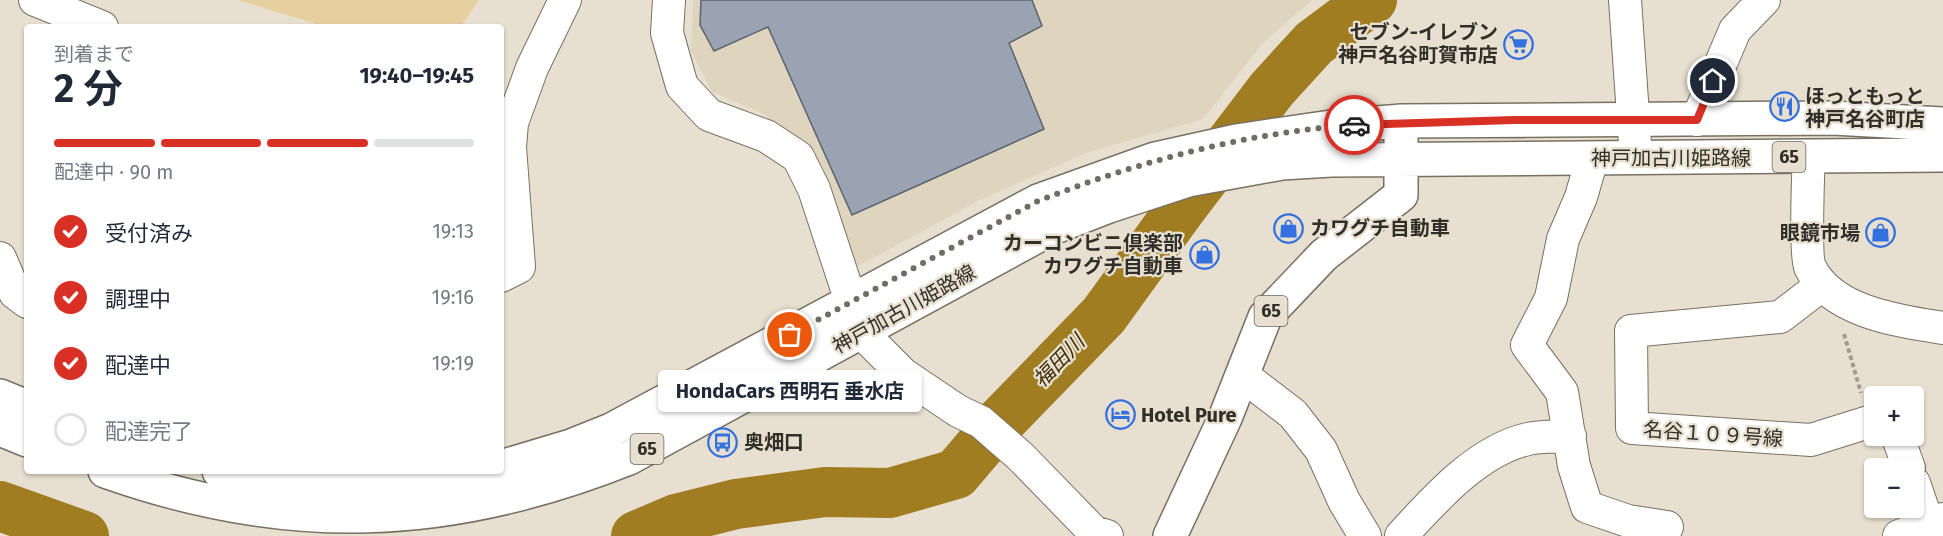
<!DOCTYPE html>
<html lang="ja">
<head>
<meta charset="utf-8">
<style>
  :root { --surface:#fff; --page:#f2f2f3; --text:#1f2937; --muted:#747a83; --line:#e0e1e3; --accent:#d93025 }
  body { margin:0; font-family:"Fira Sans","Noto Sans JP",sans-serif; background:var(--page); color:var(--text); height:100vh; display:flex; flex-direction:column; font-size:22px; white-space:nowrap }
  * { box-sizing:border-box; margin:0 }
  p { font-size:20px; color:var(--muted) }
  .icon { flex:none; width:33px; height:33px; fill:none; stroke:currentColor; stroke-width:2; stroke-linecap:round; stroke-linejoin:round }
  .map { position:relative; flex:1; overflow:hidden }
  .panel { position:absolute; left:24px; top:24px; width:480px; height:450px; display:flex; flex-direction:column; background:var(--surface); border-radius:6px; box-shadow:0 2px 4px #0004 }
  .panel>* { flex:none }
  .controls { position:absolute; left:1864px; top:386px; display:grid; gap:12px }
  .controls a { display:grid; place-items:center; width:60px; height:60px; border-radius:6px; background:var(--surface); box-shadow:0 2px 4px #0004; font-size:30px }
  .pin { position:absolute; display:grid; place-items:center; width:51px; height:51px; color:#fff; margin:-26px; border:3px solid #fff; border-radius:50%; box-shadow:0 2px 6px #0007 }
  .courier { position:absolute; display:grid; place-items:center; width:60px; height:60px; margin:-30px; border:4px solid #d93025; border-radius:50%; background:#fff; color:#222; box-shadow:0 2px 8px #0007 }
  .bubble { position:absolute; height:42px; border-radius:6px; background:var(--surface); box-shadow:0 2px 4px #0004; font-size:20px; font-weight:700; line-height:42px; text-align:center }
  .summary em { font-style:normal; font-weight:700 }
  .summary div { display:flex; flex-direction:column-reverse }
  .summary { display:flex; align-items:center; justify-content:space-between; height:102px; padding:0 30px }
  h1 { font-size:39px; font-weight:700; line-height:45px }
  .bar { display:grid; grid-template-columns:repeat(4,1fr); gap:9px 6px; align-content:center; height:72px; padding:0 30px }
  .bar i { height:8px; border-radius:4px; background:var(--line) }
  .bar .active { background:var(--accent) }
  .bar p { grid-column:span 4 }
  ol { padding:0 30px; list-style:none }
  li { display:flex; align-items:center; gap:18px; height:66px }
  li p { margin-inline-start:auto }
  li .icon { padding:6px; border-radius:50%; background:var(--accent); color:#fff; stroke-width:4 }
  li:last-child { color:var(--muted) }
  li i { width:33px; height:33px; border:3px solid var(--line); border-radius:50% }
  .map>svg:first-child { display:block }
  .built { fill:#dfd5be }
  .green { fill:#e7d09f }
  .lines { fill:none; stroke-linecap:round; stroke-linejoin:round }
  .river { stroke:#a17d21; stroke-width:50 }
  .building { fill:#9aa3b1; stroke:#5b6370; stroke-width:1.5 }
  .minor-casing { stroke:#787163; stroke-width:34 }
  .major-casing { stroke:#787163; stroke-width:36 }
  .path { stroke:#a19c90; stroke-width:4; stroke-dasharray:4.5 3; stroke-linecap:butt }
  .minor { stroke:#fff; stroke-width:32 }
  .major { stroke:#fff; stroke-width:33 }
  .done { stroke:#716d63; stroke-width:6; stroke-dasharray:0 10.8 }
  .route { stroke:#d93025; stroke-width:8 }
  .labels { text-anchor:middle; stroke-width:4.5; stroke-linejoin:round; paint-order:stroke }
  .shield { fill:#e7e0d0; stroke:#68645b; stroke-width:1.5 }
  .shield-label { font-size:18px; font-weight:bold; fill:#322f29 }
  .poi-label { font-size:20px; font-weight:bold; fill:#322f29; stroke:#e7e0d0; text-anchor:start }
  .street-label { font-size:20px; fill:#322f29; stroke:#e7e0d0 }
  .water-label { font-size:21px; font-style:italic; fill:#3f2f09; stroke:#e7e0d0 }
</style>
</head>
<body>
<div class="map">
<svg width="1943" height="536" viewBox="0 0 1943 536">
  <rect width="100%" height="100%" fill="#e7e0d0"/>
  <path class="built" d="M693 0H1312L1263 43 1203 119 1086 153 980 200 853 269 823 167 764 114 712 92 691 51Z"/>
  <path class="green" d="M238 0H479L460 27H326Z"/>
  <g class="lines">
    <path class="river" d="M0 506 84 536
      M636 536 676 519 736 504 825 492 890 493 956 474 1002 420 1104 315 1182 207 1272 89 1314 43 1372 0"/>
  </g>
  <path class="building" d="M701 0H1032L1042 26 1009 43 1044 129 852 215 768 27 714 51 700 25Z"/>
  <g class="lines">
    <defs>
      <path id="minor" d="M35 0 102 27
        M669 0 667 33 682 86 709 115 766 136 798 157 814 189 861 332 903 374 958 411 981 422 1021 457 1094 532 1107 536
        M1625 0 1636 158
        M1697 120 1735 30 1764 0
        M1809 157C1808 175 1805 256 1810 267 1831 312 1899 321 1943 328
        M1592 159 1581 197 1563 239 1551 298 1527 345 1562 392 1574 466 1587 507 1628 521 1667 527
        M0 258 15 293 27 302
        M501 276 519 267 510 147 512 123 532 68 565 0
        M1822 285 1780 317 1631 331 1632 428 1811 440 1875 420
        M1242 375 1293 414 1321 450 1344 501 1365 536
        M1897 435 1909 468
        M1914 483 1928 524
        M1401 536C1434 500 1478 450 1528 439 1541 436 1556 437 1570 436
        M1899 536 1943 519"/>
      <path id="major" d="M0 396 27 407
        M0 429 27 440
        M501 467 571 446 611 430 1038 201 1155 159 1236 141 1338 126 1402 121 1833 118 1943 124
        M105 471C288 536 449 530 629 458L1050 229 1109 206 1188 180 1282 163 1331 160 1943 155
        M219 471C308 490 396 487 484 471
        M1170 536 1225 418 1265 317 1324 255 1401 195V138"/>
    </defs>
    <use href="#minor" class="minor-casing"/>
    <use href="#major" class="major-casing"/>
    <path class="path" d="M1844 334 1861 393"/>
    <use href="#minor" class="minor"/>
    <use href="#major" class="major"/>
  </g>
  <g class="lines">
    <path class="done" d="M790 335 1038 201C1140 161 1245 133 1354 125"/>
    <path class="route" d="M1354 125 1514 120H1697L1713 81"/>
  </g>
  <defs>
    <symbol id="supermarket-ring" viewBox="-11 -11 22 22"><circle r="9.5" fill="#e7e0d0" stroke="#3470df" stroke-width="1.5"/><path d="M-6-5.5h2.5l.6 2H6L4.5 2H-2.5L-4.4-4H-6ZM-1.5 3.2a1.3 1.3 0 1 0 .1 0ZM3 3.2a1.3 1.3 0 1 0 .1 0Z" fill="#3470df"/></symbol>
    <symbol id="restaurant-ring" viewBox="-11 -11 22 22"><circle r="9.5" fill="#e7e0d0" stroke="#3470df" stroke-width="1.5"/><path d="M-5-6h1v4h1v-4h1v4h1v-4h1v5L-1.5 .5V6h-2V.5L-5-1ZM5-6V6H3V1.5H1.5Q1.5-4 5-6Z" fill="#3470df"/></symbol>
    <symbol id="shop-ring" viewBox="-11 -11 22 22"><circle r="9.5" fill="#e7e0d0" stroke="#3470df" stroke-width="1.5"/><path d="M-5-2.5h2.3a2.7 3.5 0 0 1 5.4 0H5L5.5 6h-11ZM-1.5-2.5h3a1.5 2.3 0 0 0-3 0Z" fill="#3470df"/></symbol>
    <symbol id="hotel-ring" viewBox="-11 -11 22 22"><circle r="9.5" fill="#e7e0d0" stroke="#3470df" stroke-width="1.5"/><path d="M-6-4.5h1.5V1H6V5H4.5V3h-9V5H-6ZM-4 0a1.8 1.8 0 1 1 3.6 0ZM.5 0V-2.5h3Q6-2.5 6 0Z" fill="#3470df"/></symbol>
    <symbol id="bus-ring" viewBox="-11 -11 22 22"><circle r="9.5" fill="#e7e0d0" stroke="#3470df" stroke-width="1.5"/><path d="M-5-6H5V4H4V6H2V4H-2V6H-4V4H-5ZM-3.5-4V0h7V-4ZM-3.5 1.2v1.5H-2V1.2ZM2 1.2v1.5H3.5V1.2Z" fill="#3470df"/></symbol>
  </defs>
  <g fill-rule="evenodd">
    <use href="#supermarket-ring" x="1502" y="28" width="33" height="33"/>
    <use href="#restaurant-ring" x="1768" y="90" width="33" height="33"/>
    <use href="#shop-ring" x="1272" y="212" width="33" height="33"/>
    <use href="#shop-ring" x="1864" y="216" width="33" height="33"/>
    <use href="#shop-ring" x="1188" y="238" width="33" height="33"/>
    <use href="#hotel-ring" x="1104" y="398" width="33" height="33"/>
    <use href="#bus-ring" x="706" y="426" width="33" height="33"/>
  </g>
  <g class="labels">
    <g class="shield">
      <rect x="1772.5" y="142" width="33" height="30" rx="4.5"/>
      <rect x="1254.5" y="296" width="33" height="30" rx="4.5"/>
      <rect x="630.5" y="434" width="33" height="30" rx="4.5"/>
    </g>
    <g class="shield-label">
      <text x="1789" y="163">65</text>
      <text x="1271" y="317">65</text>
      <text x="647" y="455">65</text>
    </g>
    <g class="poi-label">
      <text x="1498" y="39" text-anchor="end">セブン-イレブン<tspan x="1498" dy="23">神戸名谷町賀市店</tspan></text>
      <text x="1805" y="103">ほっともっと<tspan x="1805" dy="23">神戸名谷町店</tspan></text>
      <text x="1310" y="235">カワグチ自動車</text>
      <text x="1860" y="240" text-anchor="end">眼鏡市場</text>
      <text x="1183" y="250" text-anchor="end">カーコンビニ倶楽部<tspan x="1183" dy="23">カワグチ自動車</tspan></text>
      <text x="1141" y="422">Hotel Pure</text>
      <text x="744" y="449">奥畑口</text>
    </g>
    <g class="street-label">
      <text x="1671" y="165">神戸加古川姫路線</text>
      <text transform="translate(904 309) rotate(-29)" y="7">神戸加古川姫路線</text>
      <text transform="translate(1713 434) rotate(4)" y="7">名谷１０９号線</text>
    </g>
    <g class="water-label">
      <text transform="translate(1059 361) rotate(-46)" y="7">福田川</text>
    </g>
  </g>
</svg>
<div class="controls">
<a>+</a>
<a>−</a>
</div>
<div class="pin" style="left:790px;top:335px;background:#ea580c"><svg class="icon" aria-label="bag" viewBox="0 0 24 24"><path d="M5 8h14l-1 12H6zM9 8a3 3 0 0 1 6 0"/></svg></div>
<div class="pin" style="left:1713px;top:81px;background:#1f2937"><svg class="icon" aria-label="home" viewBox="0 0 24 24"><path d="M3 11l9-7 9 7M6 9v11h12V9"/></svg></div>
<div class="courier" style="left:1354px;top:125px"><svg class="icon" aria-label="car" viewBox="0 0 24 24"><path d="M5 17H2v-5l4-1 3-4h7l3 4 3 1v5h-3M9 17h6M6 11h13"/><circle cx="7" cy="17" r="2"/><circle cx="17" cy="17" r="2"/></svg></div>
<div class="bubble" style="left:658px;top:370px;width:264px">HondaCars 西明石 垂水店</div>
<section class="panel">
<div class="summary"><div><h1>2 分</h1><p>到着まで</p></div><em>19:40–19:45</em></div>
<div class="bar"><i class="active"></i><i class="active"></i><i class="active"></i><i></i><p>配達中 · 90 m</p></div>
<ol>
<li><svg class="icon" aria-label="check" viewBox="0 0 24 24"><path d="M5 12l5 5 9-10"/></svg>受付済み<p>19:13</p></li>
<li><svg class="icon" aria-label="check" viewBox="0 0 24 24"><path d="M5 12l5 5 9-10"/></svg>調理中<p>19:16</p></li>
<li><svg class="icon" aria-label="check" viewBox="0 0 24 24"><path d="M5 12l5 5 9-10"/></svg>配達中<p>19:19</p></li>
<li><i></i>配達完了</li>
</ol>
</section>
</div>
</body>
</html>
